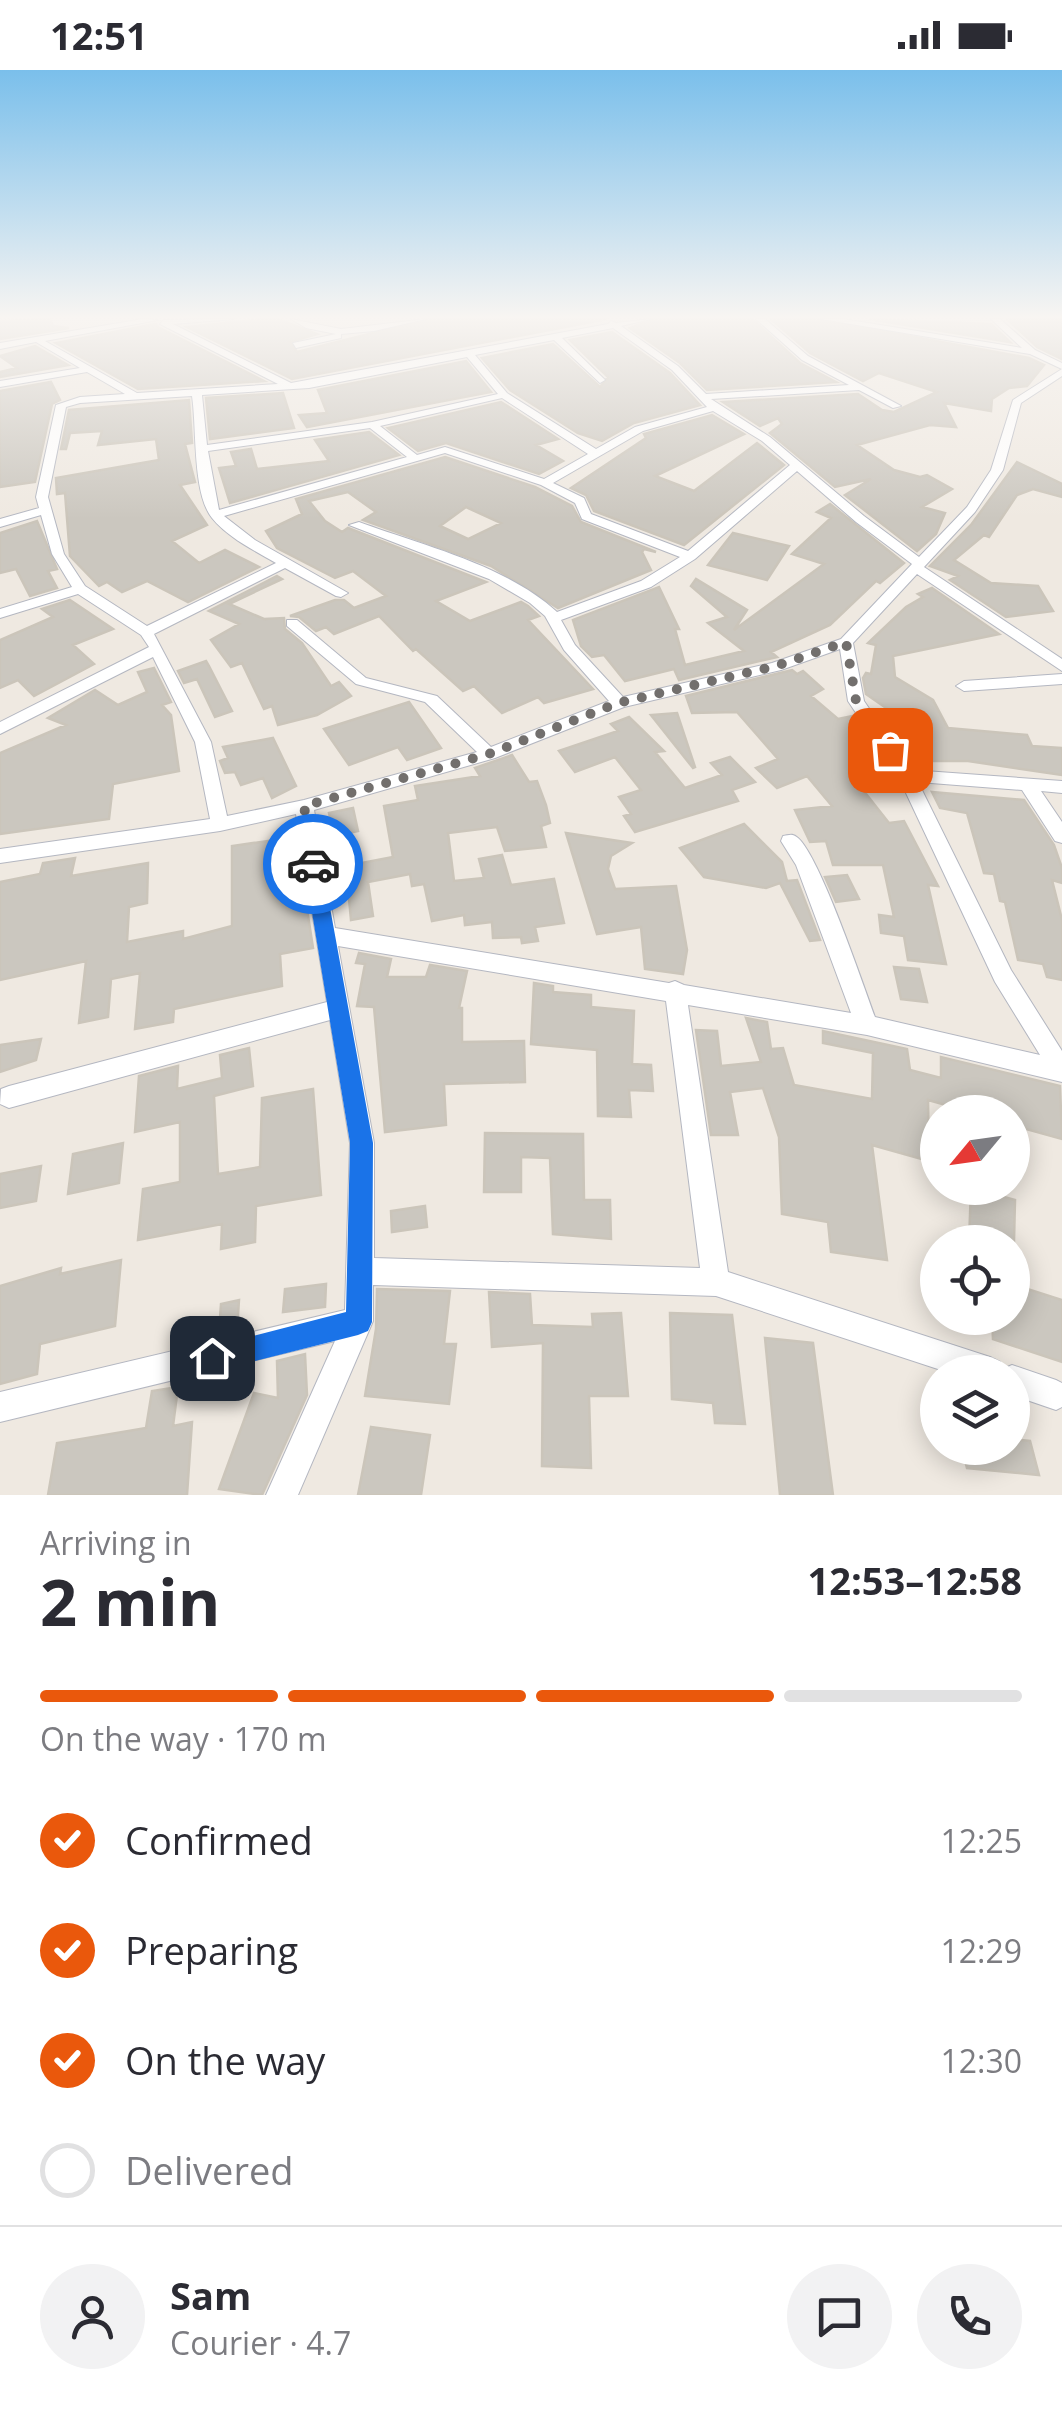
<!DOCTYPE html>
<html lang="en">
<head>
<meta charset="utf-8">
<style>
  :root { --surface:#fff; --page:#f2f2f3; --text:#2b2b33; --muted:#7c7c81; --line:#e1e1e2; --accent:#ea580c }
  body { margin:0; font-family:"Open Sans",sans-serif; background:var(--page); color:var(--text); height:100vh; display:flex; flex-direction:column; font-size:38px; white-space:nowrap }
  * { box-sizing:border-box; margin:0 }
  p { font-size:32px; color:var(--muted) }
  .icon { flex:none; width:55px; height:55px; fill:none; stroke:currentColor; stroke-width:2; stroke-linecap:round; stroke-linejoin:round }
  .map { position:relative; height:1425px; overflow:hidden }
  .panel { display:flex; flex-direction:column; background:var(--surface); flex:1 }
  .panel>* { flex:none }
  .needle { width:65px; rotate:241deg }
  .controls { position:absolute; left:920px; top:1025px; display:grid; gap:20px }
  .controls a { display:grid; place-items:center; width:110px; height:110px; border-radius:50%; background:var(--surface); box-shadow:0 5px 25px #0003; font-size:50px }
  .pin { position:absolute; display:grid; place-items:center; width:85px; height:85px; color:#fff; margin:-42px; border-radius:20px; box-shadow:0 5px 15px #0006 }
  .courier { position:absolute; display:grid; place-items:center; width:100px; height:100px; margin:-50px; border:8px solid #1a73e8; border-radius:50%; background:#fff; color:#222; box-shadow:0 2px 12px #0007 }
  .headline em { font-style:normal; font-weight:700 }
  .headline div { display:flex; flex-direction:column-reverse }
  .headline { display:flex; align-items:center; justify-content:space-between; height:170px; padding:0 40px }
  h1 { font-size:65px; font-weight:700; line-height:75px }
  .bar { display:grid; grid-template-columns:repeat(4,1fr); gap:15px 10px; align-content:center; height:120px; padding:0 40px }
  .bar i { height:12px; border-radius:8px; background:var(--line) }
  .bar .active { background:var(--accent) }
  .bar p { grid-column:span 4 }
  .line { display:flex; align-items:center; gap:25px; padding:0 40px; border-top:2px solid var(--line) }
  .line div { flex:1 }
  .round { display:grid; place-items:center; flex:none; width:105px; height:105px; border-radius:52px; background:var(--page) }
  ol { padding:0 40px; list-style:none }
  li { display:flex; align-items:center; gap:30px; height:110px }
  li p { margin-inline-start:auto }
  li .icon { padding:10px; border-radius:50%; background:var(--accent); color:#fff; stroke-width:4 }
  li:last-child { color:var(--muted) }
  li i { width:55px; height:55px; border:5px solid var(--line); border-radius:50% }
  .status { display:flex; justify-content:space-between; align-items:center; height:70px; padding:0 50px; background:var(--surface); direction:ltr }
  .status svg { height:28px; fill:currentColor }
  .map>svg:first-child { display:block }
  .building { fill:#cbc7bf; stroke:#cbc5ba; stroke-width:2.5; fill-rule:evenodd }
  .lines { fill:none; stroke-linecap:round; stroke-linejoin:round }
  .minor-casing { stroke:#b4b7c1; stroke-width:2 }
  .minor { fill:#fff; fill-rule:evenodd }
  .route { fill:#1a73e8 }
  .done { stroke:#726f6d; stroke-width:10; stroke-dasharray:0 18 }
</style>
</head>
<body>
<div class="status"><b>12:51</b><svg viewBox="0 0 49 12"><path d="M0 12V9h3v3zM5 12V6h3v6zM10 12V3h3v9zM15 12V0h3v12zM26 1h20v11H26zM47 4h2v5h-2z"/></svg></div>
<div class="map">
<svg width="1062" height="1425" viewBox="0 0 1062 1425">
  <rect width="100%" height="100%" fill="#efe9e1"/>
  <path class="building" d="M50 249 53 256 69 258 0 269V251Z
    M263 249H278L317 264 290 272 297 282 429 249H607L292 309 187 257Z
    M654 249H752L800 293 836 312 707 320 680 293 630 258Z
    M771 249H817L1029 288 1044 295 1027 316 1009 318 992 329 991 341 944 333 956 357 930 355 857 375 894 400 920 407 927 405 952 419 922 437 945 443 936 464 917 481 845 425 871 409 835 417 770 363 782 354 778 348 760 356 723 332 858 324 882 340 894 342 937 322 879 303 863 311 810 283Z
    M869 249 991 254 1010 272Z
    M1007 249H1062V289L1037 277Z
    M156 254 158 257 264 311 138 319 56 273Z
    M612 262 670 303 700 335 634 353 602 371 578 363 510 320 482 288 553 274 600 317 608 307 570 270Z
    M35 276 68 295 0 307V302L17 298 0 286Z
    M466 291 491 322 307 357 299 345 327 343 318 320Z
    M51 312 60 330 52 334 35 412 0 417V321Z
    M283 323 294 358 210 369 206 328Z
    M189 330 192 373 185 374 195 412 180 415 207 455 172 471 199 493 225 480 259 497 188 532 147 511 122 522 107 512 99 516 70 486 65 423 57 424 56 408 159 390 156 369 98 375 102 361 70 363 66 379H61L69 340Z
    M501 332 558 369 536 375 563 391 539 404 446 373 418 381 388 358Z
    M712 345 744 364 655 406 694 421 757 373 784 395 684 475 594 441 586 425 571 418 646 368 644 364Z
    M369 362 399 385 230 433 219 398 236 396 231 382 251 379 257 399 329 391 315 370Z
    M445 387 535 417 572 436 581 452 656 482 644 479 642 482 651 500 558 538 491 496 363 450 376 442 348 422 309 431 325 451 342 462 348 458 486 512 436 531 470 551 521 532 528 536 539 546 528 550 593 619 544 633 538 627 502 643 474 616 463 621 416 579 413 581 379 546 334 564 326 557 316 561 299 547 290 546 335 530H344L354 538 386 526 353 501 335 508 277 478 266 461 302 444 296 429ZM466 437 501 453 468 469 440 456Z
    M1017 392 1062 414V427L1033 419 1017 425 989 467 984 465 954 490 991 513 1038 516 1053 541 1006 547 950 510 958 506 930 496 971 455Z
    M830 434 904 493 880 513 876 511 830 555 771 582 777 587 679 610 674 599 625 611 604 585 592 587 581 576 573 550 659 517 679 559H675L685 595 744 581 708 553 727 547 691 516 696 509 747 540 734 560 824 494 792 484 831 448 817 442Z
    M37 451 57 499 48 501 57 518 30 526 16 499 0 503V463Z
    M733 463 789 476 767 510 708 495Z
    M277 506 282 509 229 534 264 549 284 548 285 559 302 573 331 616 339 612 351 626 317 645 278 655 272 636 264 639 242 593 231 597 211 570 239 554 209 541Z
    M932 518 999 564 893 586 895 607 933 630 948 658 1027 665 1032 676 1062 678V705L968 691H916L902 649 866 624 863 608 866 603 871 604 876 575 868 573 906 537 923 527 918 524Z
    M70 530 113 559 73 575 94 594 34 626 18 610 0 618V570L53 547 42 539Z
    M206 591 209 596 232 641 215 647 197 609 184 613 178 601Z
    M154 598 171 632 162 635 171 645 179 701 113 714 109 749 0 764V683L66 655 48 648 95 620 118 635 147 622 138 602Z
    M792 600 797 604 803 601 823 619 811 626 838 649 853 646 864 662 859 663 888 702V710L859 715 889 753 904 751 938 816 928 815 946 894 908 890 904 866 881 863 879 845 894 847 883 795H833L826 771 810 772 795 740 832 736 807 706 777 718 756 698 778 689 737 642 692 643 686 626Z
    M409 632 441 678 407 690 398 677 349 695 324 659Z
    M677 643 695 697 693 698 651 645Z
    M629 647 664 681 655 682 685 718 722 705 711 693 730 687 755 712 732 720 738 731 635 762 624 746 631 744 619 727 641 720 615 687 575 702 559 681 618 661 611 654Z
    M273 668 296 716 272 728 263 708 241 715 235 702 225 703 220 691 228 688 223 677Z
    M512 685 529 712 537 711 546 735 550 753 541 756 546 777 505 781 497 757 448 763 454 811 484 808 479 789 502 785 511 815 554 809 564 853 535 857 538 871 522 873 521 867 493 868 492 852 465 855 464 845 432 851 424 814 412 816 410 804 368 812 373 846 351 850 346 796 393 787 384 736 418 730 415 716 480 706 475 698Z
    M932 722 1024 730 1054 775 1062 798V813L1052 810 1062 850V910L1047 907 1043 894 1018 890 1005 832 1000 831 994 804 984 803 967 743 940 738Z
    M353 738 358 761 334 766 329 743Z
    M744 754 782 792 787 811 797 810 820 870 810 871 780 813 766 818 704 807 680 778Z
    M566 763 632 773 611 786 608 799 615 819 676 816 687 880 683 904 645 899 641 857 597 864Z
    M296 767 313 878 280 884 282 916 174 939 173 952 135 959 140 903 111 909 108 947 79 953 86 891 0 910V812L40 804 43 793 75 788 71 806 148 793 147 833 129 837 127 872 183 861V869L232 856V776Z
    M847 805 859 829 836 832 825 807Z
    M359 883 391 889 387 907H426L430 895 467 901 459 938H462V972L524 971 525 1012 444 1014 446 1055 385 1062 374 937 357 936 365 894 356 893Z
    M894 897 919 899 927 932 901 929Z
    M534 913 553 916V922L591 925V937L634 941 632 994 651 995 653 1021 629 1020 631 1047 598 1046 597 980 531 974Z
    M746 948 767 952 771 979 783 978 794 1015 872 1029 873 983 823 973V961L907 979 910 1000 941 1008V987L1060 1016 1062 1069 1012 1055V1042H971L928 1030 929 1091 872 1075 887 1190 831 1182 828 1152 782 1144 779 1067 763 1018 730 1022 738 1065H711L696 960 717 961 721 996 761 992Z
    M41 969 36 990 0 1002V975Z
    M249 978 253 1016 214 1026 218 1104 260 1097 262 1028 313 1019 321 1125 256 1136 255 1172 221 1179 222 1154 138 1170 143 1119 180 1112V1052L135 1062 139 1006 178 996 177 1019 222 1008 220 985Z
    M485 1063 583 1064 584 1130H610L611 1169 553 1164 550 1088 521 1087V1122H484Z
    M123 1073 119 1113 68 1124 73 1084Z
    M41 1096 36 1131 0 1138V1104Z
    M971 1118 1015 1130 1014 1172H969Z
    M425 1136 427 1157 392 1162 391 1141Z
    M121 1190 115 1256 40 1274 37 1304 0 1314V1216L61 1198 60 1204Z
    M326 1214 325 1237 283 1242 285 1219Z
    M1012 1214 1062 1230V1292L993 1269 992 1248H1012Z
    M377 1219 450 1221 444 1274H456L449 1334 365 1326 376 1259Z
    M489 1222 530 1224 532 1255 593 1257 592 1244 621 1243 628 1326H589L591 1398 542 1396 543 1273 492 1277Z
    M239 1230 237 1260 219 1263 221 1234Z
    M670 1243 732 1245 745 1354 715 1353 713 1333 672 1329Z
    M765 1268 813 1273 833 1425H780Z
    M305 1284 307 1325 262 1425 219 1419 254 1323 278 1328 277 1291Z
    M178 1317 173 1356 192 1352 187 1425H48L57 1373 146 1358 152 1321Z
    M371 1357 430 1365 421 1425H358Z
    M1012 1369 1030 1371 1039 1405 967 1398 962 1378H1012Z"/>
  <g class="lines">
    <defs>
      <path id="minor" d="M143 249 158 250 45 271 137 323 278 314 160 254 163 250 234 249 173 254 291 313 608 254 611 251 616 253 651 249 621 256 678 296 706 324 849 315 802 290 756 249H765L808 286 901 336 893 338 859 320 711 329 770 367 864 446 919 487 967 437 991 400 1013 330 1062 299V306L1021 333 1003 400 975 442 924 497 1062 589V601L917 504 853 573 864 631 911 700 1062 711V723L1041 721 1062 752V773L1055 771 1022 720 918 712 1011 900 1062 981V1012L867 965 688 935 728 1202 990 1287 1000 1292 1003 1299 1012 1295 1056 1310 1062 1313V1337L1056 1340 1012 1325V1302H947L716 1226 373 1215V1251L298 1425H266L335 1271 0 1352V1322L345 1240 350 1073 330 950 9 1038 0 1034 1 1019 9 1016 327 932 296 744 220 761 0 793V779L210 749 195 672 153 587 0 664V652L149 577 141 565 78 524 0 548V539L72 517 52 484 41 445 0 457V449L39 438 36 427 56 335 80 327 125 324 87 302 0 317V311L80 298 36 272 0 279V273ZM613 258 672 300 707 337 635 357 596 379 507 323 475 285 554 270 600 313 605 310 603 308 562 268ZM467 287 498 324 372 352 207 375 202 325 309 318ZM192 326C197 358 192 423 212 448 227 467 255 481 276 493L147 556 85 516 64 484 48 427 66 337 80 333ZM502 328 588 384 544 409 445 377 417 385 380 356ZM713 341 762 371 790 395 688 481 591 444 584 428 553 413 643 361ZM370 358 407 387 219 440 208 381ZM445 383 541 415 575 433 582 449 680 487 641 511 557 542C506 495 424 476 359 452L349 455 489 509 530 533 545 546 564 580 609 631 491 677 437 626 366 608 297 550H287V556L356 614 425 632 477 682 304 730 227 746 211 672 154 564 285 498 336 526 341 527 348 523 255 470 224 446ZM797 401 856 452 912 494 841 569 772 593 623 627 575 575 561 550 651 517 695 489ZM840 579 848 631 898 706 995 912 1040 985 875 947C862 912 820 787 798 768 792 763 790 765 783 766L781 771 796 795 851 943 684 915 675 911 669 913 335 858 314 740 495 688 624 637 781 600ZM338 876 666 931 700 1198 374 1188V1073Z
        M291 249 341 259 426 249 374 261 341 264V268L296 278 293 273 336 264 306 258Z
        M821 249H843L1022 278 991 249H1000L1035 280 1062 293V299L1030 284Z
        M1062 604V614L964 621 956 616 964 611Z"/>
    </defs>
    <use href="#minor" class="minor-casing"/>
    <use href="#minor" class="minor"/>
  </g>
  <linearGradient id="sky" x2="0" y2="1"><stop stop-color="#7abfeb"/><stop offset="0.55" stop-color="#f8f5f2"/><stop offset="1" stop-color="#f8f5f2" stop-opacity="0"/></linearGradient>
  <rect width="1062" height="449" fill="url(#sky)"/>
  <path class="route" d="M313 787 322 794 373 1073 372 1252 368 1261 358 1265 212 1302 202 1298 198 1288 202 1279 346 1242 350 1073 304 794Z"/>
  <g class="lines">
    <path class="done" d="M313 794 304 736 489 684 618 633 776 596 846 572 856 631 890 680"/>
  </g>
</svg>
<div class="controls">
<a><svg class="needle" viewBox="-14 -14 28 28"><path d="M0-13l5 13h-10z" fill="#e53935"/><path d="M0 13l5-13h-10z" fill="#7c7c81"/></svg></a>
<a><svg class="icon" aria-label="locate" viewBox="0 0 24 24"><circle cx="12" cy="12" r="6"/><path d="M12 2v4M12 18v4M2 12h4M18 12h4"/></svg></a>
<a><svg class="icon" aria-label="layers" viewBox="0 0 24 24"><path d="M12 4l9 5-9 5-9-5zM3 14l9 5 9-5"/></svg></a>
</div>
<div class="pin" style="left:890px;top:680px;background:#ea580c"><svg class="icon" aria-label="bag" viewBox="0 0 24 24"><path d="M5 8h14l-1 12H6zM9 8a3 3 0 0 1 6 0"/></svg></div>
<div class="pin" style="left:212px;top:1288px;background:#1f2937"><svg class="icon" aria-label="home" viewBox="0 0 24 24"><path d="M3 11l9-7 9 7M6 9v11h12V9"/></svg></div>
<div class="courier" style="left:313px;top:794px"><svg class="icon" aria-label="car" viewBox="0 0 24 24"><path d="M5 17H2v-5l4-1 3-4h7l3 4 3 1v5h-3M9 17h6M6 11h13"/><circle cx="7" cy="17" r="2"/><circle cx="17" cy="17" r="2"/></svg></div>
</div>
<section class="panel">
<div class="headline"><div><h1>2 min</h1><p>Arriving in</p></div><em>12:53–12:58</em></div>
<div class="bar"><i class="active"></i><i class="active"></i><i class="active"></i><i></i><p>On the way · 170 m</p></div>
<ol>
<li><svg class="icon" aria-label="check" viewBox="0 0 24 24"><path d="M5 12l5 5 9-10"/></svg>Confirmed<p>12:25</p></li>
<li><svg class="icon" aria-label="check" viewBox="0 0 24 24"><path d="M5 12l5 5 9-10"/></svg>Preparing<p>12:29</p></li>
<li><svg class="icon" aria-label="check" viewBox="0 0 24 24"><path d="M5 12l5 5 9-10"/></svg>On the way<p>12:30</p></li>
<li><i></i>Delivered</li>
</ol>
<div class="line" style="height:180px"><a class="round"><svg class="icon" aria-label="person" viewBox="0 0 24 24"><circle cx="12" cy="8" r="4"/><path d="M4 21q1-7 8-7t8 7"/></svg></a><div><b>Sam</b><p>Courier · 4.7</p></div><a class="round"><svg class="icon" aria-label="chat" viewBox="0 0 24 24"><path d="M4 5h16v11H9l-5 4z"/></svg></a><a class="round"><svg class="icon" aria-label="phone" viewBox="0 0 24 24"><path d="M5 4h4l2 5-3 2q2 4 5 5l2-3 5 2v4C11 20 4 13 5 4z"/></svg></a></div>
</section>
</body>
</html>
